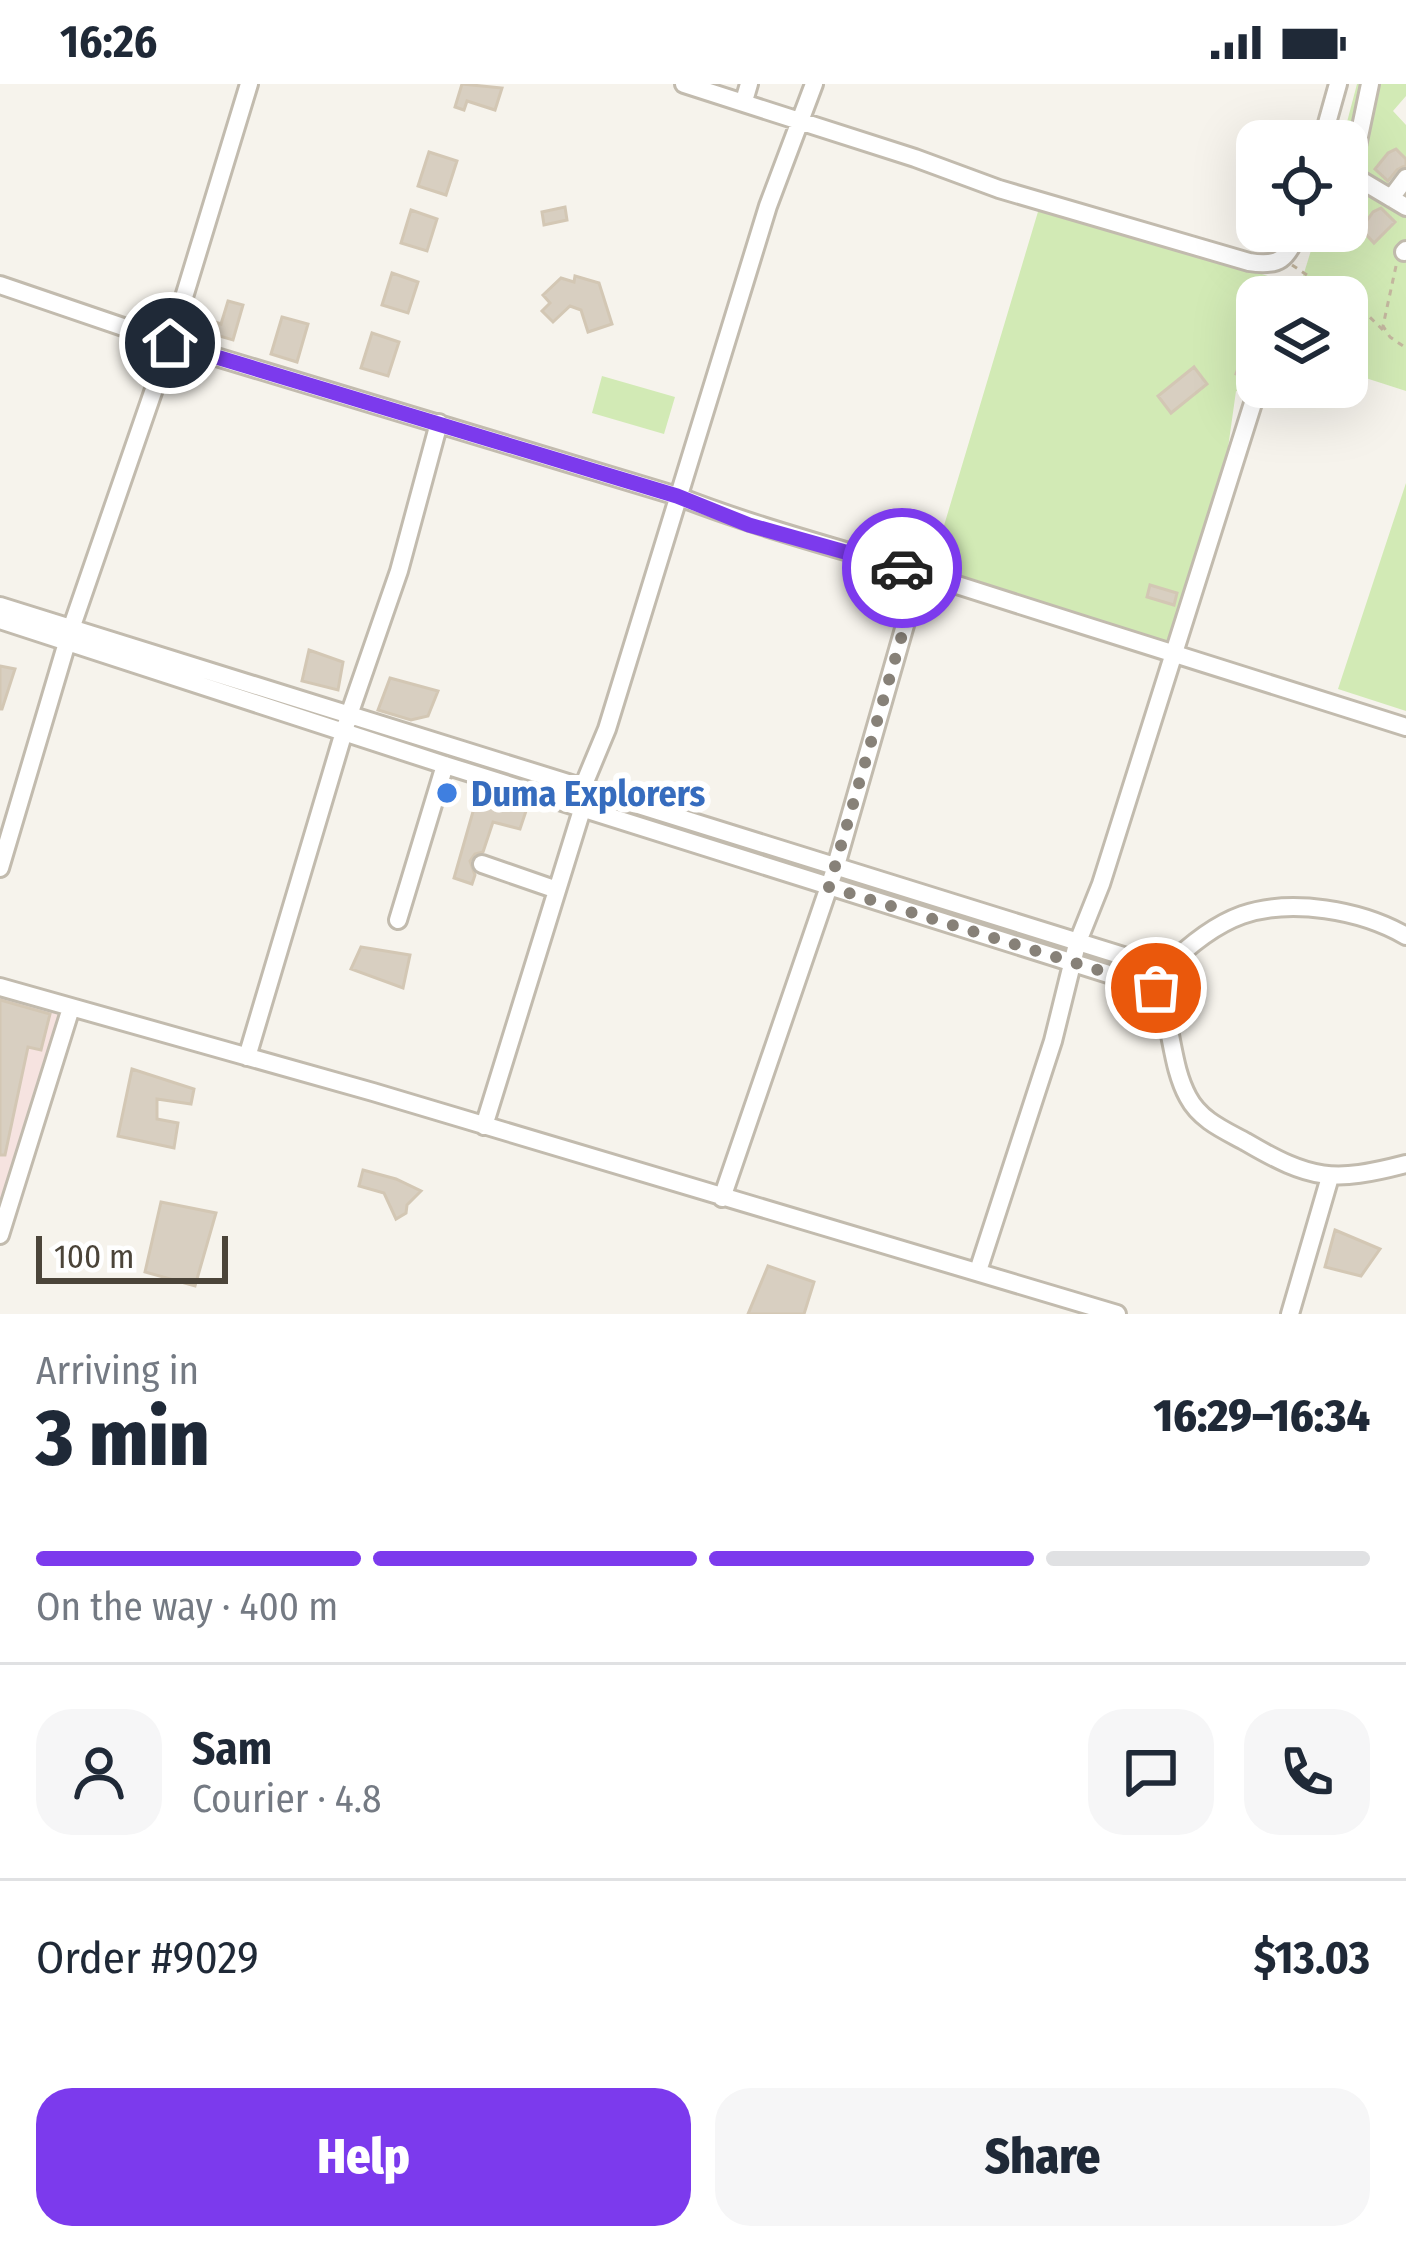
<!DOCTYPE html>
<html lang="en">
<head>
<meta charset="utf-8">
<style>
  :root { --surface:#fff; --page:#f6f6f7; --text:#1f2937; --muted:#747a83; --line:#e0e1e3; --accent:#7c3aed }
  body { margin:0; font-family:"Fira Sans Condensed",sans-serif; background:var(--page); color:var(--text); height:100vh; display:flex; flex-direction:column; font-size:45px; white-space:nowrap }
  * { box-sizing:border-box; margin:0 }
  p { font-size:39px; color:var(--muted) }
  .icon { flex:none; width:66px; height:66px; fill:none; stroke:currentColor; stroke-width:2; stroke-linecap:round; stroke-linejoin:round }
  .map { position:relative; height:1230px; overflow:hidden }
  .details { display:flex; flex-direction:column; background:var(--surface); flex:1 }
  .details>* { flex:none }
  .buttons { position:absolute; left:1236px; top:36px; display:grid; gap:24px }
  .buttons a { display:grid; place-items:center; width:132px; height:132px; border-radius:24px; background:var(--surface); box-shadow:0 12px 48px #0002; font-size:60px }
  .scale { position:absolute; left:36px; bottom:30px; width:192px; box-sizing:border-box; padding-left:12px; border:6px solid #4b4439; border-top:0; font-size:33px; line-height:42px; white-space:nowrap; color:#4b4439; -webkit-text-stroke:9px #fff; paint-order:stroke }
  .pin { position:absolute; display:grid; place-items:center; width:102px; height:102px; color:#fff; margin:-51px; border:6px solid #fff; border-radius:50%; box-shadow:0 3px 12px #0007 }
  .courier { position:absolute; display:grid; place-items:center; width:120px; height:120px; margin:-60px; border:9px solid #7c3aed; border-radius:50%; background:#fff; color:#222; box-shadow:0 3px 15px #0007 }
  .overview em { font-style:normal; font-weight:800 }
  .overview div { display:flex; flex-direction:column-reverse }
  .overview { display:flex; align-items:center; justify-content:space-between; height:204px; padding:0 36px }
  h1 { font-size:78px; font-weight:800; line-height:90px }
  .bar { display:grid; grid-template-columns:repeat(4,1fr); gap:18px 12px; align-content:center; height:144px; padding:0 36px }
  .bar i { height:15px; border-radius:9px; background:var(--line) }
  .bar .selected { background:var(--accent) }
  .bar p { grid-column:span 4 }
  .line { display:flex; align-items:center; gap:30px; padding:0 36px; border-top:3px solid var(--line) }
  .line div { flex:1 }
  .round { display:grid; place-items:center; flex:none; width:126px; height:126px; border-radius:36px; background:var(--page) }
  .cta { display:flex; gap:24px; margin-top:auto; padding:24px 36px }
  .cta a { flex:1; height:138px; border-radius:36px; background:var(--accent); color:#fff; font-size:48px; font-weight:800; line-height:138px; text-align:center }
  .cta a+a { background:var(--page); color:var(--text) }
  .status { display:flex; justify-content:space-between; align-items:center; height:84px; padding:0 60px; background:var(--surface); direction:ltr }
  .status svg { height:33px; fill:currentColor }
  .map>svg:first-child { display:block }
  .medical { fill:#f6e3e0 }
  .green { fill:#d2eab5 }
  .building { fill:#d8cfc1; stroke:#d3c7b4; stroke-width:3 }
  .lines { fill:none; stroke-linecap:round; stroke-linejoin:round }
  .minor-casing { stroke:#c2bbae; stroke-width:22 }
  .path { stroke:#c4b79f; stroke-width:3; stroke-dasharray:6 6; stroke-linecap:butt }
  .minor { stroke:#fff; stroke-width:16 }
  .done { stroke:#878178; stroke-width:12; stroke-dasharray:0 21.6 }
  .route { stroke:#7c3aed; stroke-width:15 }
  .shop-dot { fill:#3f7fe0; stroke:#fff; stroke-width:4.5 }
  .labels { text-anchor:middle; stroke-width:12; stroke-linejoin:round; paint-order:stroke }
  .shop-label { font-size:36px; font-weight:bold; fill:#366cbe; stroke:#fff; text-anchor:start }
</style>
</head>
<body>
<div class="status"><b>16:26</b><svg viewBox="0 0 49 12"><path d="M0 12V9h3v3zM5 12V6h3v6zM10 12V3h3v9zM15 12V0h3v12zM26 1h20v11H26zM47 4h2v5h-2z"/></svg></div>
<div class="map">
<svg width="1406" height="1230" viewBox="0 0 1406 1230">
  <rect width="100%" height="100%" fill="#f6f3ec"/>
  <path class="medical" d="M0 914 60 930 0 1120Z"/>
  <path class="green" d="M1357 0H1406V12L1393 27 1406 41V75L1387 69 1376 85 1389 99 1406 82V307L1347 288V213H1257V260L1248 257 1244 267 1257 272 1240 278 1236 290 1251 296 1246 309 1236 307 1228 364 1245 370 1183 558 1169 553 1167 557 931 485 1040 121 1300 202 1317 147H1347V57H1342Z
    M602 292 675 313 664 350 592 329Z
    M1406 399V627L1338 605Z"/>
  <path class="building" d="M462 0 502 4 495 26 467 17 464 26 455 23Z
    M1396 65 1406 75V81L1397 86 1388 97 1375 85 1388 69Z
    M429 68 457 77 446 111 418 102Z
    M565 123 567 136 544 141 542 128Z
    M1381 124 1395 138 1374 159 1361 145 1373 128Z
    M411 126 437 135 427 167 401 159Z
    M392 189 418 198 408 229 382 221Z
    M575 192 599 199 612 240 588 248 581 226 570 222 553 238 542 227 550 219 543 211 561 194 574 198Z
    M228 217 243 221 233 256 209 249 212 237 221 240Z
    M282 233 308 240 297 278 271 270Z
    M372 249 399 258 388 292 361 284Z
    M1248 257 1257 260V304L1247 305 1251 296 1236 290Z
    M1194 283 1207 300 1171 329 1158 312Z
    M1150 501 1177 509 1174 521 1147 513Z
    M309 566 343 578 338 606 302 597Z
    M0 582 15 585 2 625H0Z
    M390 594 438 607 428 632 411 636 378 626Z
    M478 710 527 724 520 745 493 738 483 768 475 770 470 777 475 791 472 800 454 794Z
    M361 863 410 871 403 904 351 885Z
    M0 916 50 930 41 966 28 963 5 1071H0Z
    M132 985 194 1005 191 1020 157 1015V1035L178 1039 174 1064 118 1052Z
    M363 1086 396 1095 421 1107 407 1121 406 1129 396 1135 384 1109 359 1102Z
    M161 1118 216 1129 195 1202 145 1188Z
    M1335 1146 1380 1165 1361 1192 1325 1183Z
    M768 1182 814 1198 804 1230H748Z"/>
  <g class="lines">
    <defs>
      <path id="minor" d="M684 0 915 74 999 105 1249 178C1280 183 1287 175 1298 147
        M1370 0 1352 86 1359 95 1406 123
        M744 17 749 0
        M1322 57 1338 0
        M1391 114 1406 94
        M1404 168 1406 166
        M0 201 170 259 677 412C761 445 846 466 932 493 1090 543 1247 594 1406 643
        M0 522 1165 885C1186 864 1214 841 1242 831 1291 814 1361 826 1406 852
        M0 536 445 681 1156 905C1173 939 1170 980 1188 1013 1200 1036 1224 1046 1246 1058 1311 1096 1333 1099 1406 1080
        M582 705 607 645 768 122 814 0
        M482 780 557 806
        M0 784 71 545 170 259 249 0
        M398 836 445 681
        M0 903 373 1008 1117 1230
        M247 973 349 631 399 487 439 339
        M484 1042 585 716
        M722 1114 835 785 920 489
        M0 1151 71 924
        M978 1187 1053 957 1077 860 1101 800 1254 316
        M1290 1230 1330 1093"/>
    </defs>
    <use href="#minor" class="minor-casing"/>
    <path class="path" d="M1292 181 1310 193 1337 201 1386 249
      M1396 182 1383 242 1390 253 1406 264"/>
    <use href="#minor" class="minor"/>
  </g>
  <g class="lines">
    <path class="done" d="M902 484 920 489 829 803 1156 904"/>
    <path class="route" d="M170 259 677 412 749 441 902 484"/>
  </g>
  <circle class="shop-dot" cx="447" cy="709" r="12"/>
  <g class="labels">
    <g class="shop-label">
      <text x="471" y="722">Duma Explorers</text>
    </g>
  </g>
</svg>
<div class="buttons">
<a><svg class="icon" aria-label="locate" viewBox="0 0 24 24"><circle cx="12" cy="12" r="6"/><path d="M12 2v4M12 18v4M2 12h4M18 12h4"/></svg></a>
<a><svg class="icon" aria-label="layers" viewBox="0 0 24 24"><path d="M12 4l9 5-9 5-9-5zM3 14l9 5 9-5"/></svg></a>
</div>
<div class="scale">100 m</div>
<div class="pin" style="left:1156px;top:904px;background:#ea580c"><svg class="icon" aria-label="bag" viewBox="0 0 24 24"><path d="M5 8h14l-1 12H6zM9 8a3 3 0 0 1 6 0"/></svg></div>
<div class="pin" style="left:170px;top:259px;background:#1f2937"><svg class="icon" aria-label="home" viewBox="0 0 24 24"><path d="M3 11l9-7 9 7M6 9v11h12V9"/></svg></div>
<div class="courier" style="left:902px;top:484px"><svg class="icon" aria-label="car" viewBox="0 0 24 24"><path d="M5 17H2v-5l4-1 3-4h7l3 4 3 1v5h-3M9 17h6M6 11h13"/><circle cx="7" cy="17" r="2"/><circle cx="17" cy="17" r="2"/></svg></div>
</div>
<section class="details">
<div class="overview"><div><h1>3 min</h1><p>Arriving in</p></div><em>16:29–16:34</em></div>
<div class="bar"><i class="selected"></i><i class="selected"></i><i class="selected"></i><i></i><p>On the way · 400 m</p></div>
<div class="line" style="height:216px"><a class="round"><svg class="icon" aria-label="person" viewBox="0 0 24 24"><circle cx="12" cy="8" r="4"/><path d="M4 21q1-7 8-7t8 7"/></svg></a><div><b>Sam</b><p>Courier · 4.8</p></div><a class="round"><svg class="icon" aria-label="chat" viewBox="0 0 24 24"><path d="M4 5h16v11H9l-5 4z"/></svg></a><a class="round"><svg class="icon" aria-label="phone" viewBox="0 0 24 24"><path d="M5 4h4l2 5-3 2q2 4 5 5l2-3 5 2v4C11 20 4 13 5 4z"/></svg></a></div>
<div class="line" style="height:156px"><div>Order #9029</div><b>$13.03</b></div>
<div class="cta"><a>Help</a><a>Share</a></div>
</section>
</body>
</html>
